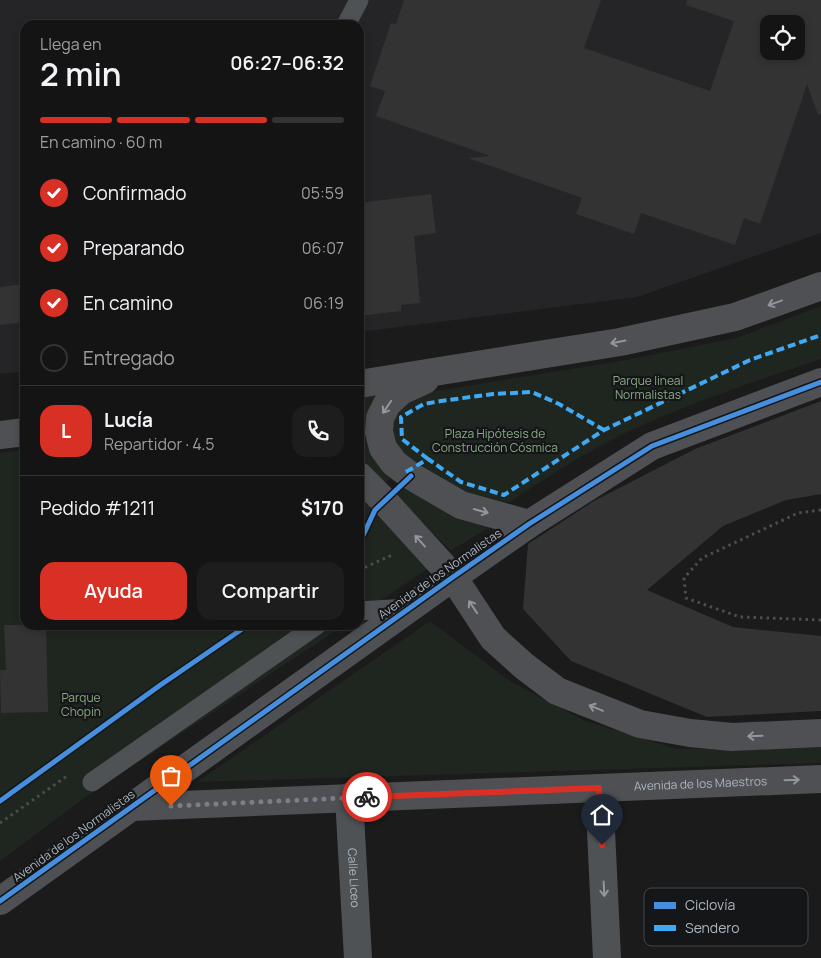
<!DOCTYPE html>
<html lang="es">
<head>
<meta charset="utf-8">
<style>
  :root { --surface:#141415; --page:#1d1d1e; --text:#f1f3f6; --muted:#9d9ea0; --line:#333334; --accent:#d93025 }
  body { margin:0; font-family:Manrope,sans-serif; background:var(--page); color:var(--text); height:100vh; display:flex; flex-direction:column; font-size:19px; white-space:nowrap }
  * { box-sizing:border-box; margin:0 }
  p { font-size:16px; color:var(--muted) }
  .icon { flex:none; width:28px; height:28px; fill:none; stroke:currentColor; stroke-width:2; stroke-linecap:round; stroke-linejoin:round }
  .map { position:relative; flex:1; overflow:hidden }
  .details { position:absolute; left:20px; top:20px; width:344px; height:610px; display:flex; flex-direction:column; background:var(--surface); border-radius:15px; box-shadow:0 2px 8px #0003,0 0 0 1px var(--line) }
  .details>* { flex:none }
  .buttons { position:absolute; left:760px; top:15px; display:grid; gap:10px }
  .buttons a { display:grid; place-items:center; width:45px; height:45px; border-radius:10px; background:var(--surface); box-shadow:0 2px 8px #0003,0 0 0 1px var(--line); font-size:25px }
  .pin { position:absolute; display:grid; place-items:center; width:42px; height:42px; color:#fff; margin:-51px -21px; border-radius:50% 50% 50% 0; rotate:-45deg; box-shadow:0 0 5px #0007 }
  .pin .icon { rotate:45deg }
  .courier { position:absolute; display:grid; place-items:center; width:50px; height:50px; margin:-25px; border:4px solid #d93025; border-radius:50%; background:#fff; color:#222; box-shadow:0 1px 6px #0007 }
  .head em { font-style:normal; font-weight:600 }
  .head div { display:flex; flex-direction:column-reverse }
  .head { display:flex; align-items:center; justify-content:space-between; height:85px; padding:0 20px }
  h1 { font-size:32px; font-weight:600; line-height:38px }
  .bar { display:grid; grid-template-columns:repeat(4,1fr); gap:8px 5px; align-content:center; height:60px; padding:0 20px }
  .bar i { height:6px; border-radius:4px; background:var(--line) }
  .bar .selected { background:var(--accent) }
  .bar p { grid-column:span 4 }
  .line { display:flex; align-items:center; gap:12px; padding:0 20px; border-top:1px solid var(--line) }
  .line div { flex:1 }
  .round { display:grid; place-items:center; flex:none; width:52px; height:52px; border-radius:15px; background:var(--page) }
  ol { padding:0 20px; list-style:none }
  li { display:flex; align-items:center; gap:15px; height:55px }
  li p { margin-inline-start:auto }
  li .icon { padding:5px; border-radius:50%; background:var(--accent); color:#fff; stroke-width:4 }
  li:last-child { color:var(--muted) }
  li i { width:28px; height:28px; border:2px solid var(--line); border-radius:50% }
  .cta { display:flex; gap:10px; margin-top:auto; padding:10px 20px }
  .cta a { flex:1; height:58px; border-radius:15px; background:var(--accent); color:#fff; font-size:20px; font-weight:600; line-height:58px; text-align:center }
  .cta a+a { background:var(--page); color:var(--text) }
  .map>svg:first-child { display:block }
  .built { fill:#252528; fill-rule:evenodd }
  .green { fill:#1f261f }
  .building { fill:#333334; fill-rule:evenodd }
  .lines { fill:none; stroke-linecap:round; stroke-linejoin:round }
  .path { stroke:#4b4d4f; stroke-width:3; stroke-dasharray:2.5 4; stroke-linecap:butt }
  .lane { stroke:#4f5255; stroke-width:19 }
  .street { stroke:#4f5255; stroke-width:28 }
  .secondary { stroke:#4e5053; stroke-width:28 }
  .quiet { stroke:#3fa9f5; stroke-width:4; stroke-dasharray:8 4; stroke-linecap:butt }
  .cycleway-casing { stroke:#151618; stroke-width:8 }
  .cycleway { stroke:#468fdf; stroke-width:5 }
  .oneway { stroke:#90979d }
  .oneway2 { stroke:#90979e }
  .done { stroke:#797f85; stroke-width:5; stroke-dasharray:0 9 }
  .route { stroke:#d93025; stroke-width:6 }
  .labels { text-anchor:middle; stroke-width:4.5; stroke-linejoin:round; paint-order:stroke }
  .park-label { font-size:12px; fill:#88a982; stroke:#151618 }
  .street-label { font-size:12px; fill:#acb5bd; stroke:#151618 }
  .key { fill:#151618; stroke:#42464a; stroke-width:1 }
  .key-label { font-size:14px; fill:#acb5bd }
</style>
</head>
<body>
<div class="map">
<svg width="821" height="958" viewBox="0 0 821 958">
  <rect width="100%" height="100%" fill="#1b1b1c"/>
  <path class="built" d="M0 0H821V233L637 297 359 332V25H25V371L0 374ZM769 24H796V51H769Z"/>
  <path class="green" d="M821 306V359C758 380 696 401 636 428 589 449 547 478 505 505L453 489 401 453 394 446 390 422 393 412 418 394 621 361 736 338Z
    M377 395C355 431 366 448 393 475L383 486 359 462V397Z
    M25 450V625H344L83 799 0 861V453Z
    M405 484 492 525 451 551 395 495Z
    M359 491 432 566 359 615Z
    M430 621 510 681 583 720 677 749 821 747V763L197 782Z"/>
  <path class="building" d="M404 0H601L584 48 710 91 734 21 686 5 687 0H821V114L818 115 807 84 760 224 744 218 735 245 641 213 634 234 576 214 582 198 468 158 490 156 376 116 385 91 370 86 391 23 396 24ZM769 24H796V51H769Z
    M431 194 436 233 414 236 420 303 401 305V311L359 316V203Z
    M25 284V322L0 325V287Z
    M821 401V494L786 500 723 526 647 590 733 627 821 636V711L707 717 571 661 523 609 528 544 594 501 695 449Z
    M4 625H46L48 712 1 713 0 670H6Z"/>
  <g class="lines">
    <path class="path" d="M821 510 798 513 702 558 684 578 686 598 740 617 821 620
      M359 570 392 555
      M0 823 67 776"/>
    <path class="lane" d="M346 25 359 0
      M359 611 408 608
      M92 782 317 625"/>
    <g class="street">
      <path d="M599 788 607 958"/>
      <path id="s1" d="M349 797 358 958"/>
    </g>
    <g class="secondary">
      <path d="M425 380 401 391 387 404 380 418 379 432 383 448 394 463 411 476 461 505 529 524"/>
      <path d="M359 384 620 342 735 317 821 286"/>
      <path d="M0 435 25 432"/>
      <path d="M359 476 384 501 453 577 493 638 524 666 557 691 640 724 690 733 732 737 821 733"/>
      <path id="s2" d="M131 807 821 779"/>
      <path d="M0 901 453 577 529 524 652 446 821 382"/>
    </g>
    <path class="quiet" d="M428 459 402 439 401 417 424 404 441 401 493 394 532 392 559 404 604 430
      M406 472 428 459 461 482 504 495 604 430 750 360 821 335"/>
    <defs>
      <path id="cycleway" d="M359 544 375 510 411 476
        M0 801 159 686 248 625
        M0 901 453 577 529 524 652 446 821 382"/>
    </defs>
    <use href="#cycleway" class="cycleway-casing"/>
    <use href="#cycleway" class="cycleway"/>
  </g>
  <defs><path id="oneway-shaft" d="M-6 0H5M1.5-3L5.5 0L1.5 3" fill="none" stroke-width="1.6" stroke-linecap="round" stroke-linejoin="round" transform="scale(1.25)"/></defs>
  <g class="oneway">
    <use href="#oneway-shaft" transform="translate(775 303) rotate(160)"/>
    <use href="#oneway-shaft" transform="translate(618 342) rotate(169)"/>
    <use href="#oneway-shaft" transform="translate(387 407) rotate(124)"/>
    <use href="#oneway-shaft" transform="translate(481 511) rotate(16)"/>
    <use href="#oneway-shaft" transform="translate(420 541) rotate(-132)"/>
    <use href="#oneway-shaft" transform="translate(473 607) rotate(-124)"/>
    <use href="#oneway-shaft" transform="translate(596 708) rotate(-158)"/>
    <use href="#oneway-shaft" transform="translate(755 736) rotate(178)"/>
    <use href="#oneway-shaft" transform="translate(792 780) rotate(-2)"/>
  </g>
  <use class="oneway2" href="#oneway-shaft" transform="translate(604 889) rotate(87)"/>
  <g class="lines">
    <path class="done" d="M171 806 367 797"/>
    <path class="route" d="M367 797 599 788 602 845"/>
  </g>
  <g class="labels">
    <g class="park-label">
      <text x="648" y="385">Parque lineal<tspan x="648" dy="14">Normalistas</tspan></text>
      <text x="495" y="438">Plaza Hipótesis de<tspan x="495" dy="14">Construcción Cósmica</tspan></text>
      <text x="81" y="702">Parque<tspan x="81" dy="14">Chopin</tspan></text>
    </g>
    <g class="street-label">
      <text transform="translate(440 574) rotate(-35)" y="4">Avenida de los Normalistas</text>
      <text dy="4" stroke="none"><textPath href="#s2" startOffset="570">Avenida de los Maestros</textPath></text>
      <text transform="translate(74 836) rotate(-36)" y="4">Avenida de los Normalistas</text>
      <text dy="4" stroke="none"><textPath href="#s1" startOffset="81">Calle Liceo</textPath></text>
    </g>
  </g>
  <rect x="644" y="888" width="164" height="58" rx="8" class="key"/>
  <rect x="654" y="902" width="22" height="7" fill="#468fdf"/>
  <rect x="654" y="925" width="22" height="6" fill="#3fa9f5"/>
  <g class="key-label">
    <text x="685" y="910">Ciclovía</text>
    <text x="685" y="933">Sendero</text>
  </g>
</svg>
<div class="buttons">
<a><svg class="icon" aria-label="locate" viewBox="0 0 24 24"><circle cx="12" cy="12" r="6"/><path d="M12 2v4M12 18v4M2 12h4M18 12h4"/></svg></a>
</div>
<div class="pin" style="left:171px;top:806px;background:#ea580c"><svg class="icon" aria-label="bag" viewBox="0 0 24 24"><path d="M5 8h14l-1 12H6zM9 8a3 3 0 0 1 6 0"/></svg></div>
<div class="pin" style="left:602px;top:845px;background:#1f2937"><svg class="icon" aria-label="home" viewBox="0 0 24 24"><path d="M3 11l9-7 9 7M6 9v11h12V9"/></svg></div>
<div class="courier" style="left:367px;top:797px"><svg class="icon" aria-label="bike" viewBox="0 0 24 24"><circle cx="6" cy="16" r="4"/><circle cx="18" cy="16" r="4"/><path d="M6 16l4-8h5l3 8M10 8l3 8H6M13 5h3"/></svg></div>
<section class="details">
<div class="head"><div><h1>2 min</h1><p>Llega en</p></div><em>06:27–06:32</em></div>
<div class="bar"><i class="selected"></i><i class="selected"></i><i class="selected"></i><i></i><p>En camino · 60 m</p></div>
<ol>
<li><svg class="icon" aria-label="check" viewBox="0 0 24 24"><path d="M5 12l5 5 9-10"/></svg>Confirmado<p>05:59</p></li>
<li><svg class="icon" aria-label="check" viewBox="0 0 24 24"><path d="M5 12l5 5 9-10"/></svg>Preparando<p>06:07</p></li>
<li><svg class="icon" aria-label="check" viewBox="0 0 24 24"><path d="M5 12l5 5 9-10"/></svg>En camino<p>06:19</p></li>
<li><i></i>Entregado</li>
</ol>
<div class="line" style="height:90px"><b class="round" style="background:var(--accent);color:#fff">L</b><div><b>Lucía</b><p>Repartidor · 4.5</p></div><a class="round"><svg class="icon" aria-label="phone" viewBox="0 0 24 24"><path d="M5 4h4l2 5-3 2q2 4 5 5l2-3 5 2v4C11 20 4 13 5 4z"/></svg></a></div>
<div class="line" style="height:65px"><div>Pedido #1211</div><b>$170</b></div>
<div class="cta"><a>Ayuda</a><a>Compartir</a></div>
</section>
</div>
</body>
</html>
